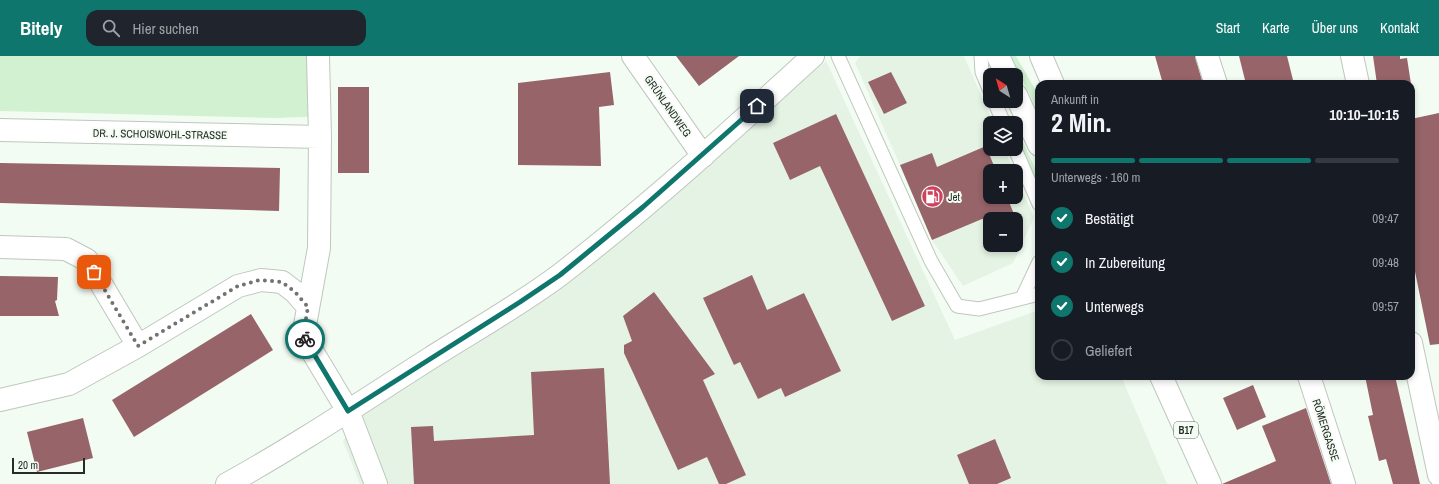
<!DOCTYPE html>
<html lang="de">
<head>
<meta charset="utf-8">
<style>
  :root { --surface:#171b24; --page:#20242c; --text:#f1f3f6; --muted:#9ea1a6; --line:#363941; --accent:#0f766e }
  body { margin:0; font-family:"Archivo Narrow",sans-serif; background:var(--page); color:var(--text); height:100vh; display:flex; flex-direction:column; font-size:15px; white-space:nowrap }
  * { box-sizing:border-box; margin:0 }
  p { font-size:13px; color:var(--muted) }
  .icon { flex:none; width:22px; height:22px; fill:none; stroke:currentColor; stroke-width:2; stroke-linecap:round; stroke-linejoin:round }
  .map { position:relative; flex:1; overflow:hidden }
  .panel { position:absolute; left:1035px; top:24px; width:380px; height:300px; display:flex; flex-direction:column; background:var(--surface); border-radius:12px; box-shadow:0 2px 6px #0003 }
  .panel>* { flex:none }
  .needle { width:26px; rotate:323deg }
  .buttons { position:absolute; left:983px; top:12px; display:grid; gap:8px }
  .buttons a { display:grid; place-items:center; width:40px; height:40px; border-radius:8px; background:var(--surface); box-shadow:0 2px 6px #0003; font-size:20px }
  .scale { position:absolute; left:12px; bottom:10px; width:73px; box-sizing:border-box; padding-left:4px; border:2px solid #282b28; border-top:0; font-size:11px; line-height:14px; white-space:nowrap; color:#282b28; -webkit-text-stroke:3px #f3fcf3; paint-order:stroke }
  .pin { position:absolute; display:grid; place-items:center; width:34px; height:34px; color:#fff; margin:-17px; border-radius:8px; box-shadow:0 2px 6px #0006 }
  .courier { position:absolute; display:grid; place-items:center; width:40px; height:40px; margin:-20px; border:3px solid #0f766e; border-radius:50%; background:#fff; color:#222; box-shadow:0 1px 5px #0007 }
  .head em { font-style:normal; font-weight:800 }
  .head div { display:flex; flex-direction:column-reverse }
  .head { display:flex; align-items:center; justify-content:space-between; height:68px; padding:0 16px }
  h1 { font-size:26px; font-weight:800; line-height:30px }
  .bar { display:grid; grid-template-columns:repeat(4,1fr); gap:6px 4px; align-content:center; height:48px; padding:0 16px }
  .bar i { height:5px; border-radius:3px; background:var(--line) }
  .bar .selected { background:var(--accent) }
  .bar p { grid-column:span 4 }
  ol { padding:0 16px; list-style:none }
  li { display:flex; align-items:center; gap:12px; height:44px }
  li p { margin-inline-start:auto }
  li .icon { padding:4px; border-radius:50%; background:var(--accent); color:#fff; stroke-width:4 }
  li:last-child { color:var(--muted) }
  li i { width:22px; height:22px; border:2px solid var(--line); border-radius:50% }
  header { display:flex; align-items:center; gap:24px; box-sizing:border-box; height:56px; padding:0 20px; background:var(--accent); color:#fff }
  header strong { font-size:19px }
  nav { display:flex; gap:22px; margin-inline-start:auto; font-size:14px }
  .search { width:280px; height:36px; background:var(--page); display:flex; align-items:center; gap:10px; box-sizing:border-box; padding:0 14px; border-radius:12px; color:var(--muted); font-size:15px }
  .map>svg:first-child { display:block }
  .built { fill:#e4f3e4; fill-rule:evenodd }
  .green { fill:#d1f1d1 }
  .building { fill:#966469 }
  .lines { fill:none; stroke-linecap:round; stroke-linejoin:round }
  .service-casing { stroke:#bec7be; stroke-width:15 }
  .minor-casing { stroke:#bec7be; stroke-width:24 }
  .tertiary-casing { stroke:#bec7be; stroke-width:24 }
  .primary-casing { stroke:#bec7be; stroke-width:24 }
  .service { stroke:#fff; stroke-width:13 }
  .minor { stroke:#fff; stroke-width:22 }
  .tertiary { stroke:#fff; stroke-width:22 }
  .primary { stroke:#fff; stroke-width:22 }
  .done { stroke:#6f746f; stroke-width:4; stroke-dasharray:0 7.2 }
  .route { stroke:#0f766e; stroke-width:5 }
  .labels { text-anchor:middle; stroke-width:4; stroke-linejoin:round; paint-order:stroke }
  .shield { fill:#f3fcf3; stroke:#656a65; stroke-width:1 }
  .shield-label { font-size:10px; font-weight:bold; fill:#282b28 }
  .street-label { font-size:11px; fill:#282b28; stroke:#f3fcf3 }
  .poi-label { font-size:11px; fill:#282b28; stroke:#f3fcf3; text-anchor:start }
</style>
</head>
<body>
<header>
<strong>Bitely</strong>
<div class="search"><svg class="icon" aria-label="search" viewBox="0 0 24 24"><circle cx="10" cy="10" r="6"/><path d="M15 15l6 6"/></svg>Hier suchen</div>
<nav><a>Start</a><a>Karte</a><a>Über uns</a><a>Kontakt</a></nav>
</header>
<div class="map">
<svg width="1439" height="428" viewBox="0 0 1439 428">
  <rect width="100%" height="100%" fill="#f3fcf3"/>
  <path class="built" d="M860 0H964L993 67H990V93H1004L1014 115H990V141H1016V120L1034 162 1013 207 963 230 932 184 900 109 855 7ZM990 163H1016V189H990Z
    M826 5 955 284 1039 254V320H1121L1167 428H360L343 385 369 347 561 227 687 129Z"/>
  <path class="green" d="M0 0H329L328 60 277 62 0 55Z
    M1011 0H1016L1039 40V59Z
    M1016 71 1039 121V132L1016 82Z"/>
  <path class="building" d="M676 0H739L699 30Z
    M1155 0H1195L1203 28H1163Z
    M1239 0H1287L1294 28H1246Z
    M1373 0H1400V3L1407 2 1411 28H1377Z
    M610 16 614 49 599 51 601 110 518 109V27Z
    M891 16 907 47 884 58 868 26Z
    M338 31H369V117H338Z
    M1439 57V288L1430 289 1411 196V63Z
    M836 58 925 250 892 265 820 110 790 124 773 87Z
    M986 90 996 115H990V141H1007L1016 163H982L932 184 900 109 932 97 937 111Z
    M0 107 280 112 279 155 0 147Z
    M752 219 767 254 804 237 841 315 785 341 781 332 758 343 740 306 734 309 703 242Z
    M0 220 58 221 57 244 55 245 59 260H0Z
    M654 236 715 318 703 324 746 419 726 428H719L707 401 678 414 624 297V289L632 285 623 260Z
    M251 258 273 294 134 381 112 344Z
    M604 312 610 428H414L411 371 433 370 434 385 534 379 531 316Z
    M1365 320H1395L1420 428H1393L1386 403 1379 405 1368 360 1373 359Z
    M1253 329 1266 361 1237 374 1223 342Z
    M1306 352 1331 428H1222L1276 405 1262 370Z
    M83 362 93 402 37 416 27 376Z
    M995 383 1011 422 997 428H969L957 399Z"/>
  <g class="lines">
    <defs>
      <path id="service" d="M838 0 931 205 957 250 979 253 1039 238
        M981 0 982 16 990 35
        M994 45 1004 67
        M1015 93 1039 148
        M1022 242 1039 206"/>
      <path id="minor" d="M318 0 320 81 319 192 303 280 348 355 376 428
        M633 0 703 100
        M1207 0 1216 28
        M1352 0 1358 28
        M0 74 320 81
        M0 191 66 193 87 204 138 290
        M1411 287 1439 419
        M1309 320 1344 428
        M0 344 69 328 138 290 238 230 261 224 282 226 295 236 308 251"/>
      <path id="tertiary" d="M227 428C296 390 363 345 429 303 473 275 520 249 561 218 649 150 731 75 813 0"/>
      <path id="primary" d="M998 0 1007 19
        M1041 0 1053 28
        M1016 39 1039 89
        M1161 320 1210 428"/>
    </defs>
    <use href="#service" class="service-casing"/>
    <use href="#minor" class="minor-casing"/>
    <use href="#tertiary" class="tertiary-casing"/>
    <use href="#primary" class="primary-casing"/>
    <use href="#service" class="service"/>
    <use href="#minor" class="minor"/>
    <use href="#tertiary" class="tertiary"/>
    <use href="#primary" class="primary"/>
  </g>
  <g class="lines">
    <path class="done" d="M94 216 138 290 238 230 260 224 282 226 295 236 308 251 303 280 305 283"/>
    <path class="route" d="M305 283 348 355 520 246 560 219 643 151 757 50"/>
  </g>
  <defs>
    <symbol id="fuel-disc" viewBox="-11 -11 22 22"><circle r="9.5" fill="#d1415e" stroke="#f3fcf3"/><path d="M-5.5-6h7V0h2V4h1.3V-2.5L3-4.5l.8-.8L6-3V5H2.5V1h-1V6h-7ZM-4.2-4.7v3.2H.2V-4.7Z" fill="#fff"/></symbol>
  </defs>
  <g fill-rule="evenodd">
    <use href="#fuel-disc" x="920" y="128" width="25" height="25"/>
  </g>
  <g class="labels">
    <rect class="shield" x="1174" y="366" width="24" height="16" rx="3"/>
    <g class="shield-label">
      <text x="1186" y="378">B17</text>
    </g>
    <g class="street-label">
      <text transform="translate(668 50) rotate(55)" y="4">GRÜNLANDWEG</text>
      <text transform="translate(160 78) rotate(1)" y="4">DR. J. SCHOISWOHL-STRASSE</text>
      <text transform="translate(1326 374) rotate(72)" y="4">RÖMERGASSE</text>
    </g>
    <g class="poi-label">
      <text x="948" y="145">Jet</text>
    </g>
  </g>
</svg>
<div class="buttons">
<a><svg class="needle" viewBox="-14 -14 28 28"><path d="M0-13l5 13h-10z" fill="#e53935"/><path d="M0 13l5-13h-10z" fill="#9ea1a6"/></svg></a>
<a><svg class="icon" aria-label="layers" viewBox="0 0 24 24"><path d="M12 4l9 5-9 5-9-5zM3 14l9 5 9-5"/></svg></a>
<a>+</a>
<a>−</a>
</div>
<div class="scale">20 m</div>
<div class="pin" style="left:94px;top:216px;background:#ea580c"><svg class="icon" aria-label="bag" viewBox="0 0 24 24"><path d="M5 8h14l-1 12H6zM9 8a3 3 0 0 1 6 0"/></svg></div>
<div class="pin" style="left:757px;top:50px;background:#1f2937"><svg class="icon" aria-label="home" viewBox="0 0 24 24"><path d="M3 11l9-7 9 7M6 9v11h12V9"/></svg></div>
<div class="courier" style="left:305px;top:283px"><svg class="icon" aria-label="bike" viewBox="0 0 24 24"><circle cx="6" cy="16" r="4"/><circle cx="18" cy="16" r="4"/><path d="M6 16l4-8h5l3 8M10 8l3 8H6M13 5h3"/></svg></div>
<section class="panel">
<div class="head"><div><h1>2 Min.</h1><p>Ankunft in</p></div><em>10:10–10:15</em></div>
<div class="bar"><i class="selected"></i><i class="selected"></i><i class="selected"></i><i></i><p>Unterwegs · 160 m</p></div>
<ol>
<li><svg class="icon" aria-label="check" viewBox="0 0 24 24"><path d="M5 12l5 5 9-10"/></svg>Bestätigt<p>09:47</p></li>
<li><svg class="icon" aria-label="check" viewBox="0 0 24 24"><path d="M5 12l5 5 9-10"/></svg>In Zubereitung<p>09:48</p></li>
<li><svg class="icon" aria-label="check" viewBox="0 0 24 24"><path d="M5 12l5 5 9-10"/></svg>Unterwegs<p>09:57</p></li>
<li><i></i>Geliefert</li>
</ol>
</section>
</div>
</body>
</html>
